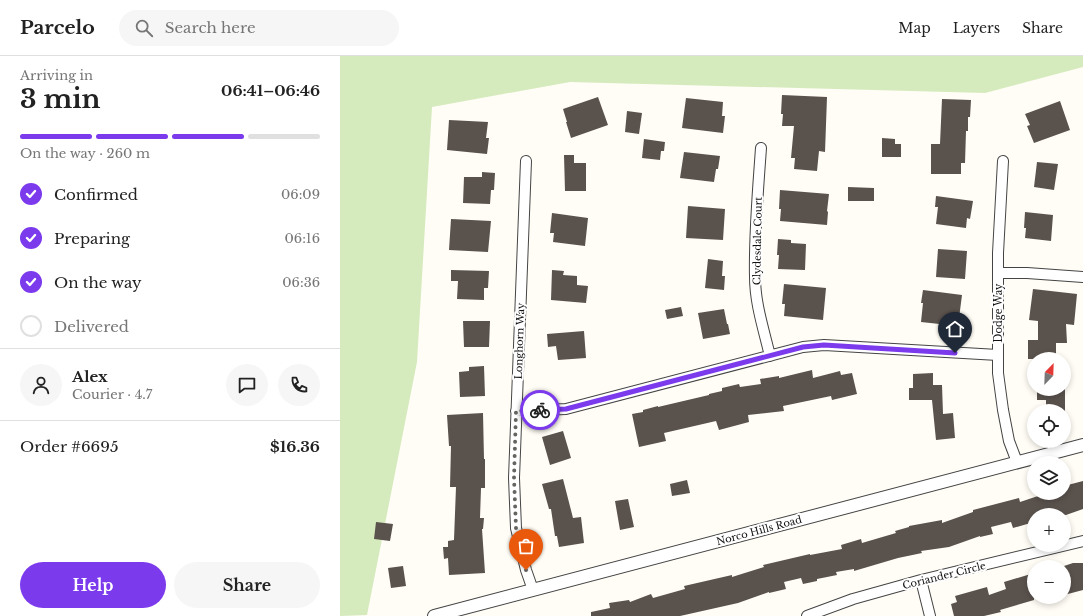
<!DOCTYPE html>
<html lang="en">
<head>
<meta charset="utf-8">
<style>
  :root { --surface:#fff; --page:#f6f6f6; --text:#222; --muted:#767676; --line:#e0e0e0; --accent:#7c3aed }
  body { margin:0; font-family:"Libre Baskerville",serif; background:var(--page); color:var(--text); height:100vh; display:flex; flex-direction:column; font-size:15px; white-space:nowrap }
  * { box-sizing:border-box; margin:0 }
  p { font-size:13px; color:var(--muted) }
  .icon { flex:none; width:22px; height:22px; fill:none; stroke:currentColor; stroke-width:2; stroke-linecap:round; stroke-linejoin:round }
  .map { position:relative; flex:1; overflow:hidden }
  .sheet { display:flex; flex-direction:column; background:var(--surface); width:340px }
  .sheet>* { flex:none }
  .needle { width:26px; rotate:23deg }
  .fabs { position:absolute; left:687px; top:296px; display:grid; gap:8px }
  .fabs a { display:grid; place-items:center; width:44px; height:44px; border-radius:50%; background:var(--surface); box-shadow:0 2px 6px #0003; font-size:20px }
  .pin { position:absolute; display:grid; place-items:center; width:34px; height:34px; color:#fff; margin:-41px -17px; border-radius:50% 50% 50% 0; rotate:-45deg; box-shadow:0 0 4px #0007 }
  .pin .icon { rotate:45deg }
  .courier { position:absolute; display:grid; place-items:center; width:40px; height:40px; margin:-20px; border:3px solid #7c3aed; border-radius:50%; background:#fff; color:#222; box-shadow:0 1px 5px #0007 }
  .head em { font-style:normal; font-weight:800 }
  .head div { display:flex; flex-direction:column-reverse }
  .head { display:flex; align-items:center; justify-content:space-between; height:68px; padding:0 20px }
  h1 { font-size:26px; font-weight:800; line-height:30px }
  .bar { display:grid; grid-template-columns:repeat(4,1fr); gap:6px 4px; align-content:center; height:48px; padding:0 20px }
  .bar i { height:5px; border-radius:3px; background:var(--line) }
  .bar .selected { background:var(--accent) }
  .bar p { grid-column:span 4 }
  .line { display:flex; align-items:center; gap:10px; padding:0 20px; border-top:1px solid var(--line) }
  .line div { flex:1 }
  .round { display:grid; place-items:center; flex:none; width:42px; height:42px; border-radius:21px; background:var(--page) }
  ol { padding:0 20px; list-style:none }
  li { display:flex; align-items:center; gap:12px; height:44px }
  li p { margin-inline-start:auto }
  li .icon { padding:4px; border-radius:50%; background:var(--accent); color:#fff; stroke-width:4 }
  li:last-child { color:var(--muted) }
  li i { width:22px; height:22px; border:2px solid var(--line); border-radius:50% }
  .button { display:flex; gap:8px; margin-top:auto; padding:8px 20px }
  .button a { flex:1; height:46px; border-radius:24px; background:var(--accent); color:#fff; font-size:16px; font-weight:800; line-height:46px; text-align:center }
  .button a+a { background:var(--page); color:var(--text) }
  header { display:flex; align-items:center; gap:24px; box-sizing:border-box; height:56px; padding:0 20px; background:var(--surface); border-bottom:1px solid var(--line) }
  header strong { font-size:19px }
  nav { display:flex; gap:22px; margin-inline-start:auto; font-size:14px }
  .search { width:280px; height:36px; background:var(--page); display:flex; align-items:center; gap:10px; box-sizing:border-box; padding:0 14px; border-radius:22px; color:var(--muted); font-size:15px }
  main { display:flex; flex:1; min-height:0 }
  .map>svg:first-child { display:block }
  .green { fill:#d5ebbd }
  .building { fill:#5a524d }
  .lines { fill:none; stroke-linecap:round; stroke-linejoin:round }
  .minor-casing { stroke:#444; stroke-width:12 }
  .tertiary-casing { stroke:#444; stroke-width:14 }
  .minor { stroke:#fff; stroke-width:10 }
  .tertiary { stroke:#fff; stroke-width:12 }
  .done { stroke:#646461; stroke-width:4; stroke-dasharray:0 7.2 }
  .route { stroke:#7c3aed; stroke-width:5 }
  .labels { text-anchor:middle; stroke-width:4; stroke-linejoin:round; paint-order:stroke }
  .street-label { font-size:10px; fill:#111; stroke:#fff }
</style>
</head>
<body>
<header>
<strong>Parcelo</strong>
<div class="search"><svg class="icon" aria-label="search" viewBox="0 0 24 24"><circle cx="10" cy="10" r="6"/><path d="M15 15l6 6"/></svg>Search here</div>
<nav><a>Map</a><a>Layers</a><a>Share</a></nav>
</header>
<main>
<section class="sheet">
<div class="head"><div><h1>3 min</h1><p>Arriving in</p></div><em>06:41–06:46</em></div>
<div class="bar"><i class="selected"></i><i class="selected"></i><i class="selected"></i><i></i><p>On the way · 260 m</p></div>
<ol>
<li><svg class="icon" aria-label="check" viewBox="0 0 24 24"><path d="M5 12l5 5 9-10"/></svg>Confirmed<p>06:09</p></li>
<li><svg class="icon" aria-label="check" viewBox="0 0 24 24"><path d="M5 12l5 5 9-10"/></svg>Preparing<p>06:16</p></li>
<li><svg class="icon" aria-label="check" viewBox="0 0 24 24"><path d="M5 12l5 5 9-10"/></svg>On the way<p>06:36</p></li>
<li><i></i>Delivered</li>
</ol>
<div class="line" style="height:72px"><a class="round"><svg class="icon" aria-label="person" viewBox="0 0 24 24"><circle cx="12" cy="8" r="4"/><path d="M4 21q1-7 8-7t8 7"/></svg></a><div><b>Alex</b><p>Courier · 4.7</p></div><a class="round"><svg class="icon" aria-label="chat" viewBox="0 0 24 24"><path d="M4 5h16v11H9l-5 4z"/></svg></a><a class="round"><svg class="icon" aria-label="phone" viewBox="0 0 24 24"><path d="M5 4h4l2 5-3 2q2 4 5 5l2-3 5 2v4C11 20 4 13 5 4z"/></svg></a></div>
<div class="line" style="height:52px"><div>Order #6695</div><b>$16.36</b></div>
<div class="button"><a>Help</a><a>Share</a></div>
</section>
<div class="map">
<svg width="743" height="560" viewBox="0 0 743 560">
  <rect width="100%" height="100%" fill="#fffdf5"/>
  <path class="green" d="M0 0H743V11L645 37 230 26 92 51 77 306 27 559 0 560Z"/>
  <path class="building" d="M442 39 487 41 485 96 479 95 477 115 454 113 455 102H451L454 70H442L443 58H441Z
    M258 41 268 69 231 82 226 66H227L223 53Z
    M346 42 383 46 382 60H385L383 77 342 72Z
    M602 43 631 44 630 61H628V75H626L625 107H621V118H591V88H600Z
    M720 45 730 74 694 87 687 70 690 69 685 58Z
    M287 55 302 57 299 78 285 76Z
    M109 64 148 66 146 82H149L147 98 107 94Z
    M542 82 555 83V88H561V101H542Z
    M304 83 325 86 324 95H321L320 104 302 102Z
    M344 96 380 100 378 113H376L374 126 340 122Z
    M224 99H234V107H246V135H225Z
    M697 106 718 108 714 134 694 131Z
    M142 116 155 117 154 134H151L150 148 123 147 124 121H142Z
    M508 131 534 132V145H508Z
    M440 134 489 138 487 155 488 156 487 169 440 165 441 153H439Z
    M596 140 633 145 630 163 627 162 626 172 596 168 598 151H595Z
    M348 150 385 153 383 184 346 182Z
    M685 156 713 159 711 185 685 182 686 172H684Z
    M212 157 248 162 245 190 213 186 214 177H210Z
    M111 163 151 165 148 196 109 194Z
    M438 183 451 184V187L466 188 465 214 438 213 439 199H437Z
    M598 193 627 195 625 223 596 221Z
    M368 203 383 205 382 220H385L384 234 365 232Z
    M111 214 149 215 148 232H144V244L117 243 118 225H111Z
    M212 214 224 215 223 219 237 220V229L248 230 246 247 211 244Z
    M444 228 486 232 483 264 444 260 445 248H442Z
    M693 233 737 238 734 269 726 268 727 287H716V303H688V284H698V265L689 264Z
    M583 234 622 239 618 270 581 266 583 247H581Z
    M341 251 343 260 327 263 325 254Z
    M384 253 387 268H388L390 278 363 283 358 257Z
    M123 265H150L149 291H124Z
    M244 275 246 302 218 304 216 290 208 291 207 278Z
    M144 310 145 340 120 341 119 316 129 315V311Z
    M472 314 473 322 500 315 501 319 512 317 517 338 492 344 491 340 443 350 444 355 408 359 409 366 379 374 376 365 324 377 326 385 299 391 292 358 303 356V354L318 350V351L369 339V338L382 335V332L399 328 400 331 421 328 420 323 439 320V322Z
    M593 317V329H602L603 358 613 357 615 382 596 384 592 344H569V332H573V318Z
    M697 333H725V355H706V344H697Z
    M143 357 144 403H145V432H141L140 462H144L143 473H142L145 517 109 519 108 502 104 503 103 491H108V485L114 484 116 431H110L111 390H109L107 359Z
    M223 375 231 402 210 409 202 381Z
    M223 423 233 462 241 461 244 487 219 491 217 480H215L211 453H209L202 428Z
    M347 424 350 437 332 440 330 428Z
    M743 425V453L726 459H694V466L673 472 671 466 651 471 653 478 640 481V480L609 491 581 495 582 497 558 502 514 515V513L496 516 497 519 477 523V525L463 528 461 522 444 526 446 533 429 537V536L398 547 340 560H251V556L270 552 269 547 289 544 290 546 311 538 313 542 345 533 344 530 392 519V521L424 511 423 509 470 498V499L502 493 501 489 521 483 522 487 556 477 555 475 569 471V470L602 464V467L633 456V454L679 442 680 446 707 437H724V430Z
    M288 443 294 471 280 474 275 445Z
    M36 466 53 468 50 485 34 483Z
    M733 507H743V534L724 539V510Z
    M63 510 66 530 51 532 48 512Z
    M694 517V544L660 554 661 556 644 560H614L611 548 617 546 615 540 647 531 649 539 666 533 664 526Z"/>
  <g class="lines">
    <defs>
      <path id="minor" d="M421 92C418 135 414 178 415 221 415 248 424 274 430 300
        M186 105 174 422 176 472 186 514 193 534
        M663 105 658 197V317L663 354 669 385 677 406
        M658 217H687L743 221
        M176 355 226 353 463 291 484 289 658 299
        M581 524 590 560
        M467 560 513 543 581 524 743 485"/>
      <path id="tertiary" d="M94 560 743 389"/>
    </defs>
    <use href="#minor" class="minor-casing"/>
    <use href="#tertiary" class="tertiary-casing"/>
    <use href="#minor" class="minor"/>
    <use href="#tertiary" class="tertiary"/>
  </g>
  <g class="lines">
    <path class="done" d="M186 514 176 472 174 422 176 355 200 354"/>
    <path class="route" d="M200 354 226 353 463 291 484 289 615 297"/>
  </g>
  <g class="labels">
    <g class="street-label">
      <text transform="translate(417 185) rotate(-89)" y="4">Clydesdale Court</text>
      <text transform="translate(658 257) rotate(-90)" y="4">Dodge Way</text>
      <text transform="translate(179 285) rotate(-88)" y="4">Longhorn Way</text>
      <text transform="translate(419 474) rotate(-15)" y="4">Norco Hills Road</text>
      <text transform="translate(604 519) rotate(-14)" y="4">Coriander Circle</text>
    </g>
  </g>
</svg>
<div class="fabs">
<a><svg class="needle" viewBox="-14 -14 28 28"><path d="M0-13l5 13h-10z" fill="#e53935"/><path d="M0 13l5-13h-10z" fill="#767676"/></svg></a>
<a><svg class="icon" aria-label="locate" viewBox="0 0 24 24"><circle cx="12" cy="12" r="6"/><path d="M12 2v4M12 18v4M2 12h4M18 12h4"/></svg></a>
<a><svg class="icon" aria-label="layers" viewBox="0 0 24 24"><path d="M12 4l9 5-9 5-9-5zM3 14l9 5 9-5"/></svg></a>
<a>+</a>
<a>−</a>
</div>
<div class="pin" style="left:186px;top:514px;background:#ea580c"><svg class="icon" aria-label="bag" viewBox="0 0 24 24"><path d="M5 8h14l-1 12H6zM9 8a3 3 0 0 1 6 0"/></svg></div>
<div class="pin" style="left:615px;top:297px;background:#1f2937"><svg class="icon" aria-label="home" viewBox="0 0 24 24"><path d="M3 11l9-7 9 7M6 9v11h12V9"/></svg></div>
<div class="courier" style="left:200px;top:354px"><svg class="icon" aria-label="bike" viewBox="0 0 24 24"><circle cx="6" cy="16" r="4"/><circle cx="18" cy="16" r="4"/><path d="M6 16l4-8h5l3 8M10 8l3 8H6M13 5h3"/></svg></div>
</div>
</main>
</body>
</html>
